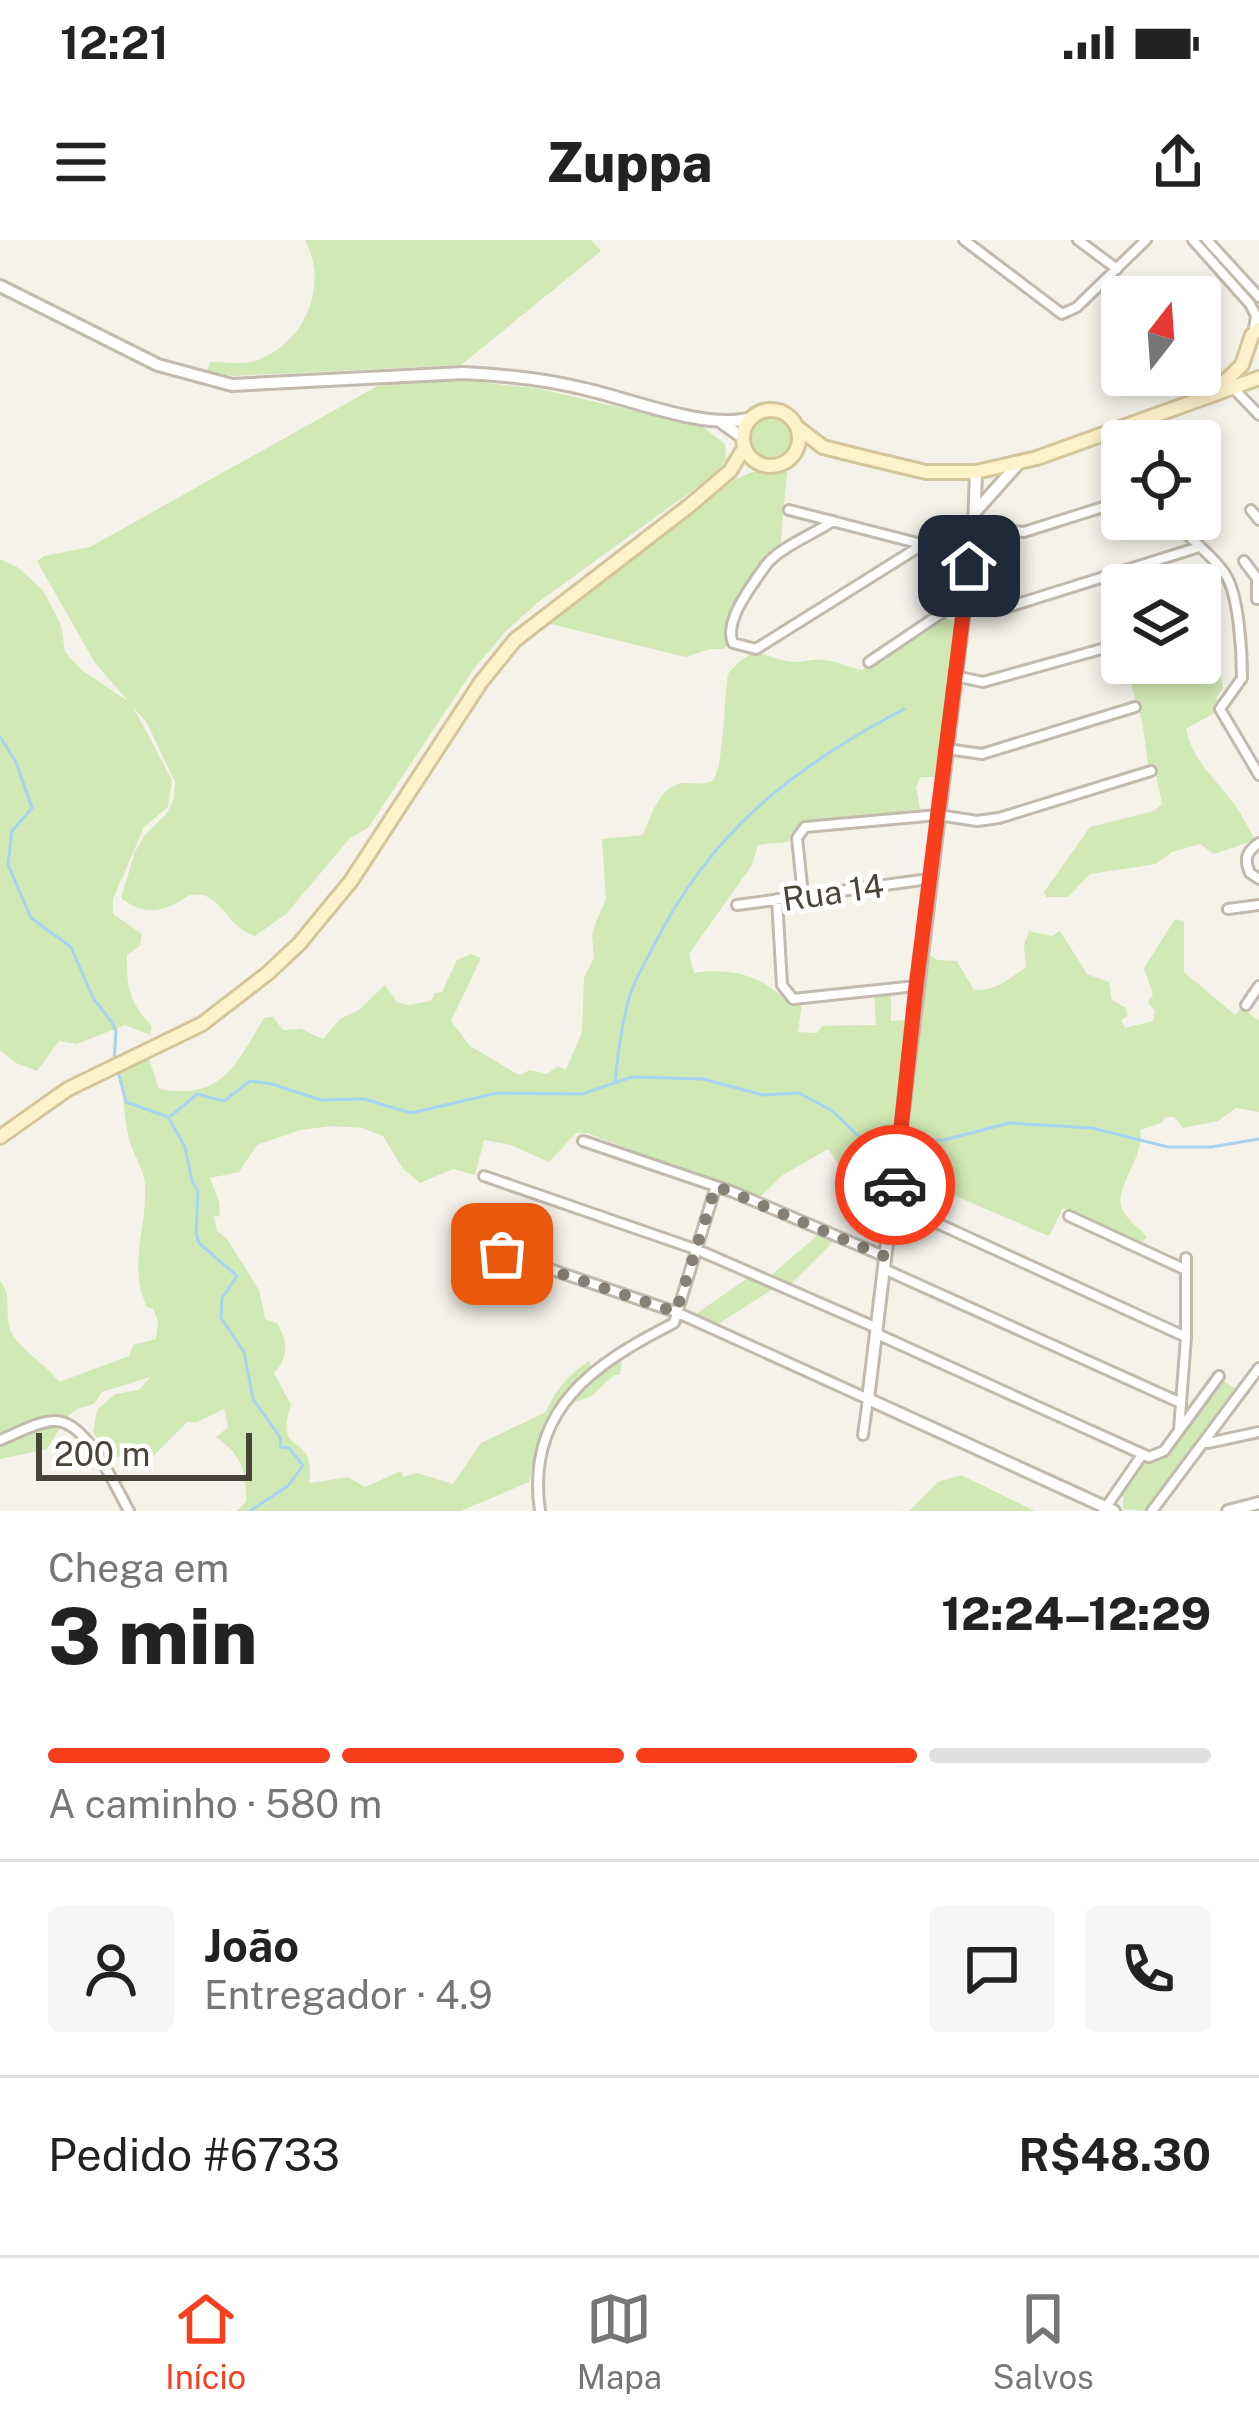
<!DOCTYPE html>
<html lang="pt">
<head>
<meta charset="utf-8">
<style>
  :root { --surface:#fff; --page:#f6f6f6; --text:#222; --muted:#767676; --line:#e0e0e0; --accent:#f93e1d }
  body { margin:0; font-family:"Public Sans",sans-serif; background:var(--page); color:var(--text); height:100vh; display:flex; flex-direction:column; font-size:45px; white-space:nowrap }
  * { box-sizing:border-box; margin:0 }
  p { font-size:39px; color:var(--muted) }
  .icon { flex:none; width:66px; height:66px; fill:none; stroke:currentColor; stroke-width:2; stroke-linecap:round; stroke-linejoin:round }
  .map { position:relative; height:1271px; overflow:hidden }
  .details { display:flex; flex-direction:column; background:var(--surface); flex:1 }
  .details>* { flex:none }
  .needle { width:78px; rotate:17deg }
  .controls { position:absolute; left:1101px; top:36px; display:grid; gap:24px }
  .controls a { display:grid; place-items:center; width:120px; height:120px; border-radius:12px; background:var(--surface); box-shadow:0 6px 18px #0003; font-size:60px }
  .scale { position:absolute; left:36px; bottom:30px; width:216px; box-sizing:border-box; padding-left:12px; border:6px solid #494338; border-top:0; font-size:33px; line-height:42px; white-space:nowrap; color:#494338; -webkit-text-stroke:9px #fff; paint-order:stroke }
  .pin { position:absolute; display:grid; place-items:center; width:102px; height:102px; color:#fff; margin:-51px; border-radius:24px; box-shadow:0 6px 18px #0006 }
  .courier { position:absolute; display:grid; place-items:center; width:120px; height:120px; margin:-60px; border:9px solid #f93e1d; border-radius:50%; background:#fff; color:#222; box-shadow:0 3px 15px #0007 }
  .headline em { font-style:normal; font-weight:800 }
  .headline div { display:flex; flex-direction:column-reverse }
  .headline { display:flex; align-items:center; justify-content:space-between; height:204px; padding:0 48px }
  h1 { font-size:78px; font-weight:800; line-height:90px }
  .bar { display:grid; grid-template-columns:repeat(4,1fr); gap:18px 12px; align-content:center; height:144px; padding:0 48px }
  .bar i { height:15px; border-radius:9px; background:var(--line) }
  .bar .selected { background:var(--accent) }
  .bar p { grid-column:span 4 }
  .line { display:flex; align-items:center; gap:30px; padding:0 48px; border-top:3px solid var(--line) }
  .line div { flex:1 }
  .round { display:grid; place-items:center; flex:none; width:126px; height:126px; border-radius:12px; background:var(--page) }
  .status { display:flex; justify-content:space-between; align-items:center; height:84px; padding:0 60px; background:var(--surface); direction:ltr }
  .status svg { height:33px; fill:currentColor }
  header { display:flex; justify-content:space-between; align-items:center; height:156px; padding:0 48px; background:var(--surface); font-size:54px; font-weight:800 }
  .tabs { display:flex; justify-content:space-around; align-items:center; height:168px; border-top:3px solid var(--line); background:var(--surface); font-size:33px; color:var(--muted) }
  .tabs a { display:grid; justify-items:center; gap:6px }
  .tabs .selected { color:var(--accent) }
  .map>svg:first-child { display:block }
  .green { fill:#d1e9b4 }
  .lines { fill:none; stroke-linecap:round; stroke-linejoin:round }
  .stream { stroke:#a8d3f1; stroke-width:3 }
  .minor-casing { stroke:#c1baad; stroke-width:14 }
  .tertiary-casing { stroke:#c1baad; stroke-width:16 }
  .secondary-casing { stroke:#d5c59a; stroke-width:18 }
  .minor { stroke:#fff; stroke-width:8 }
  .tertiary { stroke:#fff; stroke-width:10 }
  .secondary { stroke:#fef2cb; stroke-width:12 }
  .done { stroke:#858076; stroke-width:12; stroke-dasharray:0 21.6 }
  .route { stroke:#f93e1d; stroke-width:15 }
  .labels { text-anchor:middle; stroke-width:10; stroke-linejoin:round; paint-order:stroke }
  .street-label { font-size:33px; fill:#494338; stroke:#fff }
</style>
</head>
<body>
<div class="status"><b>12:21</b><svg viewBox="0 0 49 12"><path d="M0 12V9h3v3zM5 12V6h3v6zM10 12V3h3v9zM15 12V0h3v12zM26 1h20v11H26zM47 4h2v5h-2z"/></svg></div>
<header><svg class="icon" aria-label="menu" viewBox="0 0 24 24"><path d="M4 6h16M4 12h16M4 18h16"/></svg>Zuppa<svg class="icon" aria-label="share" viewBox="0 0 24 24"><path d="M12 15V3M7 8l5-5 5 5M5 13v7h14v-7"/></svg></header>
<div class="map">
<svg width="1259" height="1271" viewBox="0 0 1259 1271">
  <rect width="100%" height="100%" fill="#f5f2ea"/>
  <path class="green" d="M305 0H591L601 11 461 125 233 136 207 133 210 122C224 122 245 125 258 120 306 102 329 44 305 0Z
    M462 140 540 149 703 187 725 204 726 219 718 232 537 363 506 391 473 430 368 588 350 598 286 674 255 696C225 687 221 650 192 655 187 655 180 662 175 664 154 674 139 672 121 658L135 612 144 596 167 573 174 558 175 542 147 483 95 423 37 321 44 316 90 307 383 143Z
    M749 198a22 22 0 1 1 44 0a22 22 0 1 1-44 0Z
    M752 232H787L780 311 763 323 725 387 728 403 724 409H710L686 417 542 382 734 240Z
    M0 319 17 327 43 350 61 385 65 412 83 431 131 463 172 540 168 567 144 587 113 659V674L142 694 140 706 127 715C126 746 130 764 152 786L150 795 125 785 77 804 59 801 37 831 16 823 0 810Z
    M1200 365 1216 394 1223 449 1217 456 1216 472 1186 489C1193 522 1216 539 1235 565 1243 576 1248 589 1256 600L1214 614 1200 604 1172 612 1156 624 1090 634 1068 657H1046L1044 652 1090 587 1154 571 1162 564 1154 526 1148 524 1142 481 1129 437 1112 431 1108 417 1112 410 1121 406 1111 394 1112 383 1122 373V423H1200Z
    M943 376 956 384 935 537H921L916 547 920 569 804 583 792 592 788 602 758 605 752 625 689 714 694 733C718 729 743 731 765 744 778 752 786 762 802 762L798 792 817 793 822 786 876 785 874 755 891 754V781L905 780 888 959 861 956 828 909 783 935 758 959 587 893H576L549 922 511 905 484 900 475 935 453 929 420 943 403 929 383 896 362 888 333 886 300 890 257 905 239 932 210 938 219 962 220 977 213 975 217 991 227 999 259 1050 265 1079 277 1083C288 1101 289 1117 274 1133L291 1165C276 1211 302 1196 309 1221 311 1228 309 1236 310 1243L348 1237 365 1247 401 1231 403 1237 417 1233 453 1244 481 1203 546 1172C554 1151 570 1133 589 1121L591 1127 599 1130 622 1121 620 1135H614L592 1156 556 1169 537 1205 529 1242 461 1271H236L246 1262C247 1231 241 1214 216 1197L228 1187 224 1169 197 1182H187L150 1219 143 1218 137 1210 112 1219 93 1192 97 1170 115 1154 139 1150 150 1137 102 1152 94 1164 77 1169 67 1177 47 1209 0 1219V1041C13 1057 4 1071 10 1089 18 1110 46 1123 59 1142L129 1116 133 1105 156 1099 158 1081 153 1069 147 1067C127 1025 148 987 145 944 144 929 133 914 129 899 124 877 123 854 121 832L149 819 159 849C222 861 236 824 264 778L273 777 283 790 301 789 323 799 340 779 359 770 385 745 397 762 408 765 431 761 435 753 442 752 457 720 471 714 481 718 451 781 470 806 519 835 530 830 547 834 558 826 566 830 582 792 584 738 594 718 592 695 596 681 606 660 602 599 643 595C651 576 660 544 684 543 696 543 701 545 713 541 724 524 724 459 728 434 758 398 763 421 796 422 807 422 814 418 825 420 838 421 849 428 862 430Z
    M1175 679 1184 681V732L1235 775 1242 768 1259 781V872L1236 868 1218 881 1183 888 1174 877H1165L1161 883 1140 890C1145 916 1116 946 1121 966 1125 978 1139 988 1147 997L1142 1002 1063 968 1049 996 932 946 919 945 902 932 927 713 938 720 957 721 974 750C996 751 1009 739 1026 727L1024 705 1029 691 1052 696 1060 691 1087 734 1109 742 1112 760 1126 768 1127 776 1121 780 1125 788 1153 781 1155 771 1148 762 1153 755 1144 728Z
    M820 993 835 1000 789 1046 773 1049 715 1086 693 1076 752 1035 770 1036Z
    M1223 1141 1240 1151 1146 1271 1123 1269V1249L1147 1221 1162 1220Z
    M961 1235 1035 1271H909L938 1242Z"/>
  <g class="lines">
    <path class="stream" d="M0 497 16 522 32 568 12 591 8 625 31 678 71 707 93 758 111 781 116 791 114 822
      M118 831 126 862 168 877 185 907 192 941 198 951 196 993 199 1003 237 1036 222 1058 221 1078 244 1112 253 1159 280 1197 281 1207 289 1208 303 1225 288 1246 250 1271
      M615 842C618 815 621 787 629 759 633 742 644 725 652 709 709 593 792 528 904 469
      M171 876 197 854 224 861 250 841 272 844 321 860 364 859 411 873 497 853 582 854 632 837 703 839 763 855 799 853 831 870 866 903 888 902
      M905 902 944 900 1009 883 1092 888 1168 907H1211L1259 899"/>
    <defs>
      <path id="minor" d="M964 0 1062 74 1077 67 1146 0
        M1078 0 1117 29
        M1193 0 1250 64 1256 76 1254 89
        M1207 0 1259 57
        M1234 149 1259 175
        M1107 195 1122 215
        M789 270 921 304
        M1251 270 1259 280
        M1172 279C1189 299 1211 313 1225 334 1239 354 1242 413 1242 438L1220 469 1259 535
        M833 281C814 294 780 307 766 325 753 344 723 381 733 403L756 409 954 285 1024 292 1122 261
        M1244 321 1259 341
        M1257 339V359
        M869 422 952 366 1005 368 1196 308
        M955 436 983 442 1116 405
        M947 509 982 514 1135 467
        M1259 603C1246 612 1244 619 1250 633L1259 639
        M803 655 797 598 805 587 938 575 977 581 999 578 1151 531
        M777 659 782 745 793 759 916 746
        M737 665 929 639
        M1228 669 1259 665
        M1246 765 1259 746
        M583 901 733 952 886 1017
        M484 936 698 1010 877 1088
        M893 963 1186 1097
        M1069 976 1186 1030
        M479 1005 676 1072 868 1159 863 1195
        M884 1029 1181 1163
        M877 1094 1149 1217 1164 1211 1219 1136
        M1179 1190 1186 1097V1018
        M0 1200C16 1194 36 1182 53 1181 86 1178 115 1246 129 1271
        M1208 1203 1259 1192
        M1104 1270 1142 1215
        M540 1271C525 1169 595 1123 674 1083L716 946
        M1152 1271 1259 1128"/>
      <path id="tertiary" d="M0 46 158 125 232 145 464 133C505 135 545 139 585 149 630 159 708 191 751 178
        M722 183 742 197
        M976 232 974 288 868 1159 1114 1271
        M976 271 1018 224
        M1228 1271 1259 1263"/>
      <path id="secondary" d="M1211 155 1242 125 1252 95 1259 89
        M743 198a28 28 0 1 1 56 0a28 28 0 1 1-56 0Z
        M797 187 823 207 863 217 926 232H976L1037 218 1259 138
        M0 897 68 849 202 784 268 733 299 704 351 641 481 442 515 400 689 266 730 231 744 208"/>
    </defs>
    <use href="#minor" class="minor-casing"/>
    <use href="#tertiary" class="tertiary-casing"/>
    <use href="#secondary" class="secondary-casing"/>
    <use href="#minor" class="minor"/>
    <use href="#tertiary" class="tertiary"/>
    <use href="#secondary" class="secondary"/>
  </g>
  <g class="lines">
    <path class="done" d="M502 1014 676 1072 716 946 886 1017 895 945"/>
    <path class="route" d="M895 945 916 746 969 326"/>
  </g>
  <g class="labels">
    <g class="street-label">
      <text transform="translate(833 652) rotate(-8)" y="12">Rua 14</text>
    </g>
  </g>
</svg>
<div class="controls">
<a><svg class="needle" viewBox="-14 -14 28 28"><path d="M0-13l5 13h-10z" fill="#e53935"/><path d="M0 13l5-13h-10z" fill="#767676"/></svg></a>
<a><svg class="icon" aria-label="locate" viewBox="0 0 24 24"><circle cx="12" cy="12" r="6"/><path d="M12 2v4M12 18v4M2 12h4M18 12h4"/></svg></a>
<a><svg class="icon" aria-label="layers" viewBox="0 0 24 24"><path d="M12 4l9 5-9 5-9-5zM3 14l9 5 9-5"/></svg></a>
</div>
<div class="scale">200 m</div>
<div class="pin" style="left:502px;top:1014px;background:#ea580c"><svg class="icon" aria-label="bag" viewBox="0 0 24 24"><path d="M5 8h14l-1 12H6zM9 8a3 3 0 0 1 6 0"/></svg></div>
<div class="pin" style="left:969px;top:326px;background:#1f2937"><svg class="icon" aria-label="home" viewBox="0 0 24 24"><path d="M3 11l9-7 9 7M6 9v11h12V9"/></svg></div>
<div class="courier" style="left:895px;top:945px"><svg class="icon" aria-label="car" viewBox="0 0 24 24"><path d="M5 17H2v-5l4-1 3-4h7l3 4 3 1v5h-3M9 17h6M6 11h13"/><circle cx="7" cy="17" r="2"/><circle cx="17" cy="17" r="2"/></svg></div>
</div>
<section class="details">
<div class="headline"><div><h1>3 min</h1><p>Chega em</p></div><em>12:24–12:29</em></div>
<div class="bar"><i class="selected"></i><i class="selected"></i><i class="selected"></i><i></i><p>A caminho · 580 m</p></div>
<div class="line" style="height:216px"><a class="round"><svg class="icon" aria-label="person" viewBox="0 0 24 24"><circle cx="12" cy="8" r="4"/><path d="M4 21q1-7 8-7t8 7"/></svg></a><div><b>João</b><p>Entregador · 4.9</p></div><a class="round"><svg class="icon" aria-label="chat" viewBox="0 0 24 24"><path d="M4 5h16v11H9l-5 4z"/></svg></a><a class="round"><svg class="icon" aria-label="phone" viewBox="0 0 24 24"><path d="M5 4h4l2 5-3 2q2 4 5 5l2-3 5 2v4C11 20 4 13 5 4z"/></svg></a></div>
<div class="line" style="height:156px"><div>Pedido #6733</div><b>R$48.30</b></div>
</section>
<nav class="tabs">
<a class="selected"><svg class="icon" aria-label="home" viewBox="0 0 24 24"><path d="M3 11l9-7 9 7M6 9v11h12V9"/></svg>Início</a>
<a><svg class="icon" aria-label="map" viewBox="0 0 24 24"><path d="M3 6l6-2 6 2 6-2v14l-6 2-6-2-6 2zM9 4v14M15 6v14"/></svg>Mapa</a>
<a><svg class="icon" aria-label="saved" viewBox="0 0 24 24"><path d="M7 4h10v16l-5-4-5 4z"/></svg>Salvos</a>
</nav>
</body>
</html>
